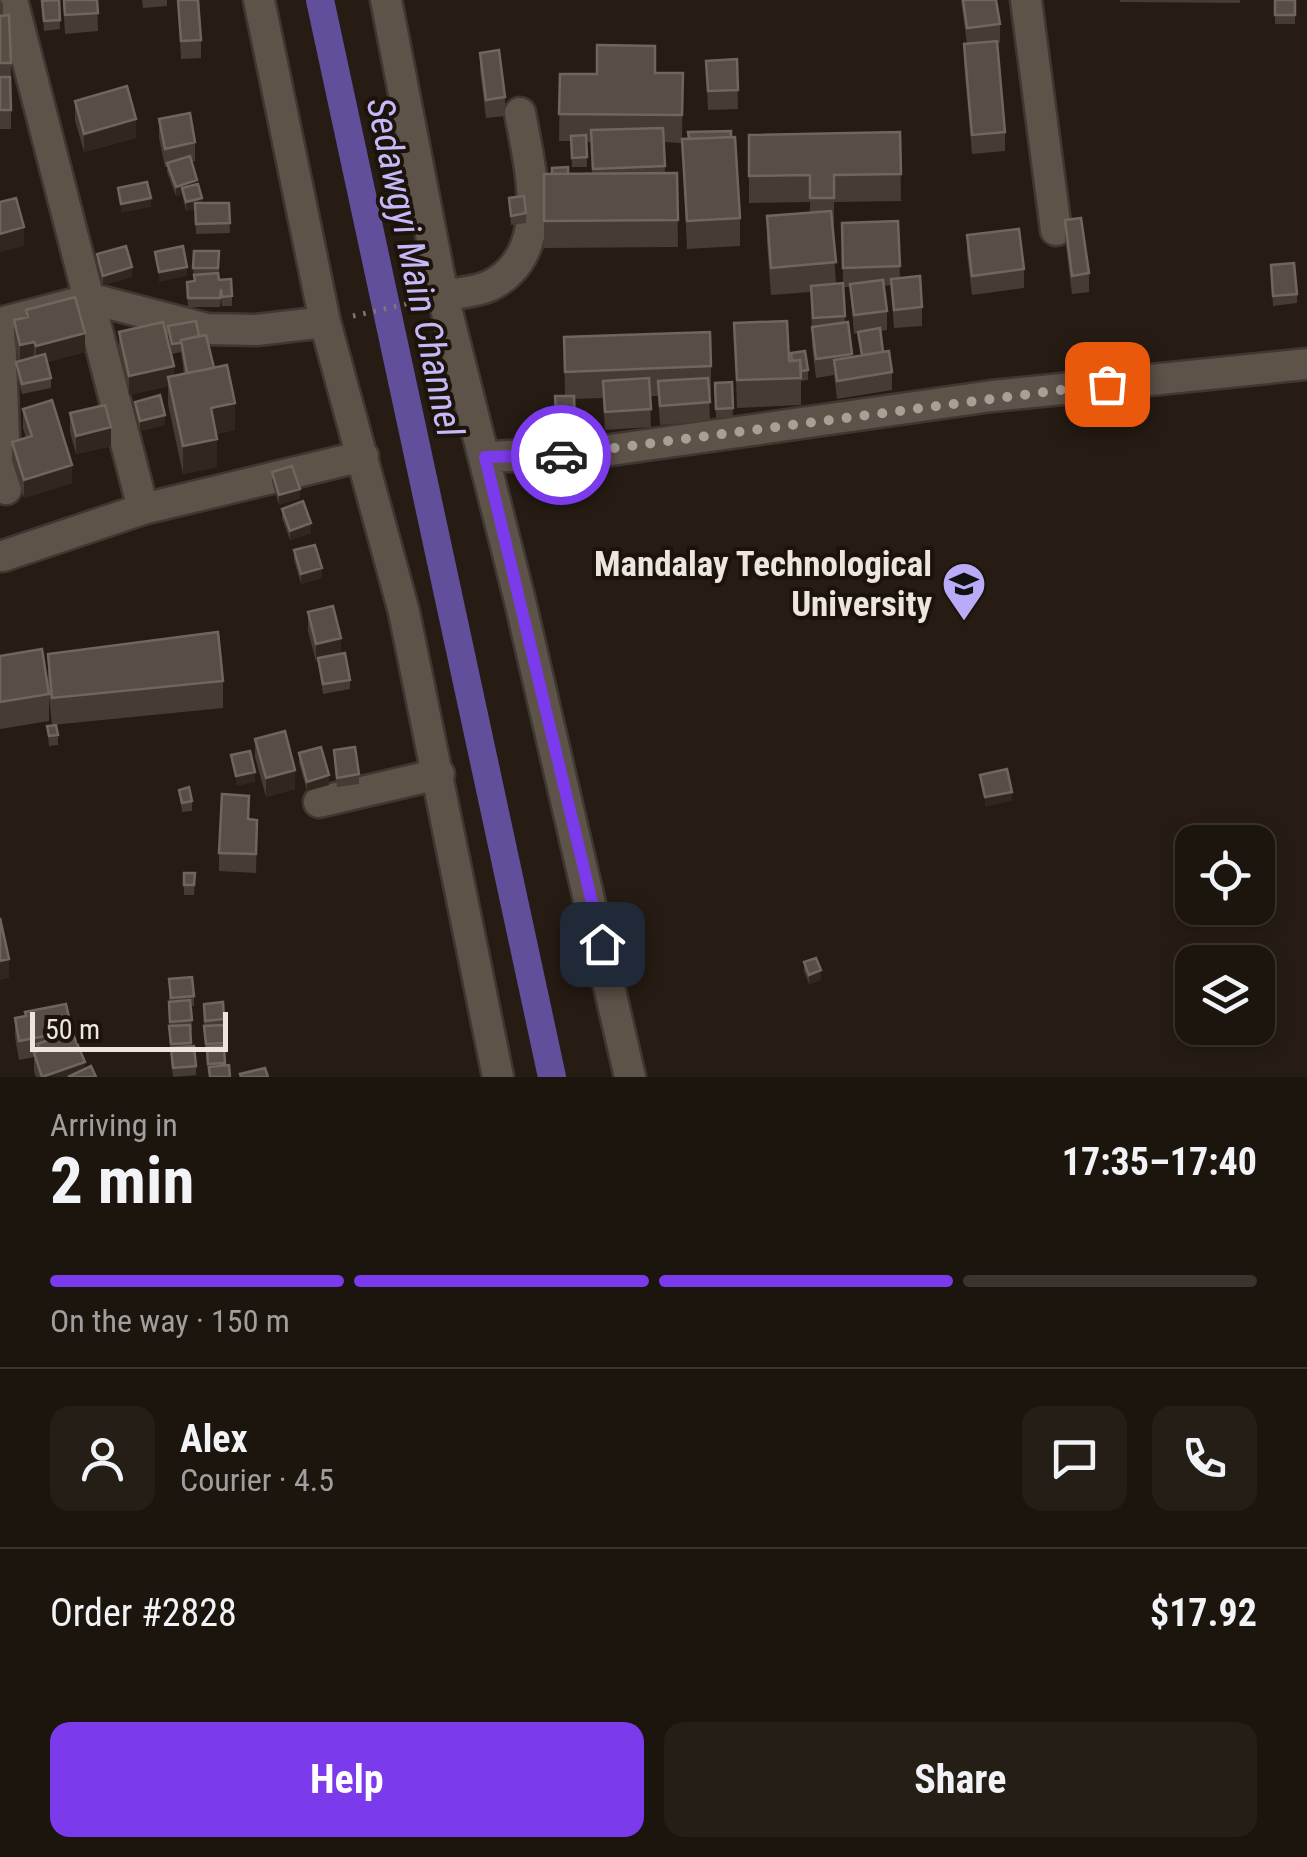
<!DOCTYPE html>
<html lang="en">
<head>
<meta charset="utf-8">
<style>
  :root { --surface:#1c150e; --page:#251e17; --text:#f1f3f6; --muted:#a09f9e; --line:#3a342e; --accent:#7c3aed }
  body { margin:0; font-family:"Roboto Condensed",sans-serif; background:var(--page); color:var(--text); height:100vh; display:flex; flex-direction:column; font-size:38px; white-space:nowrap }
  * { box-sizing:border-box; margin:0 }
  p { font-size:32px; color:var(--muted) }
  .icon { flex:none; width:55px; height:55px; fill:none; stroke:currentColor; stroke-width:2; stroke-linecap:round; stroke-linejoin:round }
  .map { position:relative; height:1077px; overflow:hidden }
  .sheet { display:flex; flex-direction:column; background:var(--surface); flex:1 }
  .sheet>* { flex:none }
  .buttons { position:absolute; left:1175px; top:825px; display:grid; gap:20px }
  .buttons a { display:grid; place-items:center; width:100px; height:100px; border-radius:20px; background:var(--surface); box-shadow:0 5px 15px #0003,0 0 0 2px var(--line); font-size:50px }
  .scale { position:absolute; left:30px; bottom:25px; width:198px; box-sizing:border-box; padding-left:10px; border:5px solid #ede6e0; border-top:0; font-size:28px; line-height:35px; white-space:nowrap; color:#ede6e0; -webkit-text-stroke:8px #1c130a; paint-order:stroke }
  .pin { position:absolute; display:grid; place-items:center; width:85px; height:85px; color:#fff; margin:-42px; border-radius:20px; box-shadow:0 5px 15px #0006 }
  .courier { position:absolute; display:grid; place-items:center; width:100px; height:100px; margin:-50px; border:8px solid #7c3aed; border-radius:50%; background:#fff; color:#222; box-shadow:0 2px 12px #0007 }
  .summary em { font-style:normal; font-weight:700 }
  .summary div { display:flex; flex-direction:column-reverse }
  .summary { display:flex; align-items:center; justify-content:space-between; height:170px; padding:0 50px }
  h1 { font-size:65px; font-weight:700; line-height:75px }
  .bar { display:grid; grid-template-columns:repeat(4,1fr); gap:15px 10px; align-content:center; height:120px; padding:0 50px }
  .bar i { height:12px; border-radius:8px; background:var(--line) }
  .bar .on { background:var(--accent) }
  .bar p { grid-column:span 4 }
  .line { display:flex; align-items:center; gap:25px; padding:0 50px; border-top:2px solid var(--line) }
  .line div { flex:1 }
  .round { display:grid; place-items:center; flex:none; width:105px; height:105px; border-radius:20px; background:var(--page) }
  .cta { display:flex; gap:20px; margin-top:auto; padding:20px 50px }
  .cta a { flex:1; height:115px; border-radius:20px; background:var(--accent); color:#fff; font-size:40px; font-weight:700; line-height:115px; text-align:center }
  .cta a+a { background:var(--page); color:var(--text) }
  .map>svg:first-child { display:block }
  .lines { fill:none; stroke-linecap:round; stroke-linejoin:round }
  .canal { stroke:#614f9b; stroke-width:28 }
  .minor-casing { stroke:#3f3733; stroke-width:35 }
  .path { stroke:#7f766e; stroke-width:5; stroke-dasharray:2.5 8; stroke-linecap:butt }
  .minor { stroke:#5e5349; stroke-width:30 }
  .wall { fill:#473c33 }
  .shaded-wall { fill:#32271e }
  .building { fill:#584e46; stroke:#70665e; stroke-width:2.5 }
  .done { stroke:#a79f98; stroke-width:10; stroke-dasharray:0 18 }
  .route { stroke:#7c3aed; stroke-width:12 }
  .labels { text-anchor:middle; stroke-width:8; stroke-linejoin:round; paint-order:stroke }
  .poi-label { font-size:35px; font-weight:bold; fill:#ede6e0; stroke:#1c130a; text-anchor:end }
  .water-label { font-size:38px; font-style:italic; fill:#c5b9f9; stroke:#1c130a }
</style>
</head>
<body>
<div class="map">
<svg width="1307" height="1077" viewBox="0 0 1307 1077">
  <rect width="100%" height="100%" fill="#261c13"/>
  <g class="lines">
    <path class="canal" d="M320 0 552 1077"/>
    <defs>
      <path id="minor" d="M12 0 143 509
        M259 0 325 322 404 612 498 1077
        M386 0 443 296 520 601 630 1077
        M1026 0 1056 230
        M443 296C457 293 476 292 489 286 554 255 530 168 520 113
        M0 323 92 299 207 329 256 330 325 322
        M0 333 6 489
        M485 457 590 453 992 396 1307 364
        M3 556 143 509 363 456
        M319 802 439 774"/>
    </defs>
    <use href="#minor" class="minor-casing"/>
    <path class="path" d="M353 316 415 302"/>
    <use href="#minor" class="minor"/>
  </g>
  <path class="wall" d="M0 0 3 4V16L11 63V129H0Z
    M59 0 60 29 44 31 42 1Z
    M63 0H97L98 31 65 34Z
    M142 0H167V6L143 8Z
    M178 0 201 40V58L181 59Z
    M961 0H996L1000 24V43H997L1005 132V151L972 154 964 63V44H967Z
    M1120 0H1240V3L1120 2Z
    M1275 0H1295V24H1275Z
    M480 53 505 97V116L486 118 480 71Z
    M737 59 738 109 708 110 706 61Z
    M683 73 682 139 740 218V246L687 249 682 143 664 142 665 173H677L678 247 544 248V174H592L591 142H586L587 167H572L571 141H559L560 74Z
    M75 101 136 138 84 152 75 120Z
    M159 119 195 142V161L192 162 202 203H229L230 233 196 234 195 209 186 211 182 194 176 196 167 172V167H165L159 138Z
    M900 132 901 201 834 202V225H832L836 284 843 283 845 323 848 322 852 357 861 356 858 333 854 334 850 287H843L842 223 898 221 900 278 922 307V326L894 328 891 285 884 286 887 311V330L880 331 883 352 892 372V390L837 399 834 375 816 378 812 346 811 292 771 295 767 243V216L810 213V202L749 203V135Z
    M509 198 526 213V223L511 225Z
    M1065 220 1089 273V292L1072 294 1065 239Z
    M967 235 1024 269V288L972 295 967 254Z
    M194 251H219V280L232 296V306H222L221 298 220 307H188L187 282 195 281V277H193Z
    M97 254 132 277 103 285 97 264Z
    M1271 265 1297 294V303L1273 306Z
    M26 310 85 352 47 362 51 378V388L22 394 16 371V362L19 361 14 339V320L26 317Z
    M734 323 789 361H791V353L808 370V380L801 381V405L737 408Z
    M168 326 199 336 214 368 235 430 216 434 217 467 183 474 168 404V386L129 395 119 351V332L174 376 184 374 181 352 172 354 168 336Z
    M564 337 711 366V394H709L710 421 660 425 658 396H650L651 427 605 430 603 398 574 399 575 436H557L555 396H565Z
    M732 382 733 418H716L715 383Z
    M135 402 165 425 140 431 135 411Z
    M23 409 72 483 24 498 12 461V442L26 438 23 428Z
    M70 413 111 446 76 454 70 432Z
    M272 472 300 498 279 505 272 482Z
    M282 509 311 533 290 540 282 518Z
    M294 550 322 578 301 584 294 560Z
    M308 612 341 654 350 680V689L323 694 318 662H316L308 631Z
    M48 654 223 681V708L52 725 49 697V721L0 729V656L48 681Z
    M47 726 58 735V745L49 746Z
    M255 739 295 789 266 797 255 757Z
    M334 750 359 774V784L337 787Z
    M299 753 329 785 307 791 299 763Z
    M179 790 192 801V811L182 812Z
    M249 819 257 838 256 873 219 871V853Z
    M184 873H195L194 895H184Z
    M804 962 821 980 809 984 804 971Z
    M169 979 194 996V1006H191L192 1030H190L191 1046 196 1066V1075L173 1077 169 1036Z
    M223 1002 225 1066 208 1074 204 1035V1004Z
    M15 1018 72 1032 85 1069 96 1077H36L34 1071V1057L19 1060 15 1037Z"/>
  <path class="shaded-wall" d="M136 119V138L84 152V134Z
    M197 180V189L182 188V194L176 196V187Z
    M151 198V207L121 213V204Z
    M202 198V207L186 211V202Z
    M24 227V246L0 252V234Z
    M132 267V277L103 285V276Z
    M187 267V276L159 282V272Z
    M85 333V352L36 365V346Z
    M34 342V360L20 364V345Z
    M174 366V385L168 377V386L129 395V376Z
    M235 403V430L211 435V408Z
    M165 415V425L140 431V421Z
    M111 427V446L76 454V436Z
    M217 439V467L183 474V446Z
    M72 465V483L24 498V480Z
    M300 489V498L279 505V495Z
    M311 523V533L290 540V531Z
    M322 568V578L301 584V574Z
    M341 638V657L316 662V644Z
    M295 770V789L266 797V778Z
    M255 772V782L236 786V776Z
    M329 775V785L307 791V782Z
    M1012 792V801L985 807V797Z
    M9 959V978L0 980V961Z
    M821 970V980L809 984V975Z
    M85 1062V1077H42Z"/>
  <path class="building" d="M59 0 60 20 44 21 42 1Z
    M64 0H97L98 13 65 15Z
    M178 0H198L201 40 181 41Z
    M963 0H996L1000 24 967 28Z
    M1275 0H1295V15H1275Z
    M9 15 11 63H0V16Z
    M997 41 1005 132 972 135 964 44Z
    M597 45 655 46V73H683L682 115 559 114 560 74H597Z
    M499 50 505 97 486 100 480 53Z
    M737 59 738 90 708 91 706 61Z
    M0 77H10L11 110H0Z
    M127 86 136 119 84 134 75 101Z
    M190 113 195 142 165 149 159 119Z
    M663 128 665 166 593 169 591 130Z
    M731 131V137L689 139 688 132Z
    M900 132 901 174 834 175V198H810V175L749 176V135Z
    M586 135 587 157 572 158 571 136Z
    M735 137 740 218 687 221 682 139Z
    M190 156 197 180 176 187 167 163Z
    M568 167V174H552V168Z
    M677 173 678 220 544 221V174Z
    M147 182 151 198 121 204 118 188Z
    M198 184 202 198 186 202 182 188Z
    M524 196 526 213 511 216 509 198Z
    M16 198 24 227 0 234V202Z
    M195 203H229L230 223 196 224Z
    M831 211 836 262 771 268 767 216Z
    M1081 218 1089 273 1072 276 1065 220Z
    M898 221 900 266 843 268 842 223Z
    M1019 229 1024 269 972 276 967 235Z
    M126 246 132 267 103 276 97 254Z
    M183 246 187 267 159 272 155 252Z
    M194 251H219L218 268H193Z
    M1294 263 1297 294 1273 296 1271 265Z
    M218 273 219 280 231 279 232 296 222 297 221 289 220 298H188L187 282 195 281 194 275Z
    M920 276 922 307 894 310 891 279Z
    M883 280 887 311 854 315 850 284Z
    M843 283 845 316 813 318 811 286Z
    M75 297 85 333 36 346 34 342 20 345 14 320 28 317 26 310Z
    M196 321 199 336 181 340V343L172 344 168 326Z
    M787 321 789 361 800 360 801 378 737 380 734 323Z
    M163 322 174 366 129 376 119 332Z
    M848 322 852 354 816 359 812 327Z
    M880 328 883 352 862 355 858 332Z
    M710 332 711 366 565 372 564 337Z
    M206 335 214 368 187 373 181 340Z
    M805 351 808 370 801 371 800 360 792 361 791 353Z
    M889 351 892 372 837 381 834 360Z
    M45 354 51 378 22 384 16 362Z
    M227 365 235 403 211 408 217 439 183 446 168 377Z
    M649 378 651 409 605 412 603 381Z
    M708 378 710 402 660 406 658 381Z
    M732 382 733 408 716 409 715 383Z
    M160 395 165 415 140 421 135 402Z
    M555 396H574L575 426 557 427Z
    M52 400 72 465 24 480 12 442 32 436 23 409Z
    M105 405 111 427 76 436 70 413Z
    M292 466 300 489 279 495 272 472Z
    M303 501 311 523 290 531 282 509Z
    M315 545 322 568 301 574 294 550Z
    M333 606 341 638 316 644 308 612Z
    M218 632 223 681 52 698 48 654Z
    M42 649 49 694 0 702V656Z
    M345 653 350 680 323 684 318 658Z
    M56 725 58 735 49 736 47 726Z
    M285 731 295 770 266 778 255 739Z
    M321 747 329 775 307 782 299 753Z
    M355 747 359 774 337 778 334 750Z
    M250 751 255 772 236 776 231 755Z
    M1007 769 1012 792 985 797 980 775Z
    M189 787 192 801 182 803 179 790Z
    M222 794 249 796 248 819 257 820 256 854 219 853Z
    M184 873H195L194 885H184Z
    M0 918 9 959 0 961Z
    M816 958 821 970 809 975 804 962Z
    M192 977 194 996 171 998 169 979Z
    M190 1000 192 1020 170 1022 169 1002Z
    M223 1002 224 1019 205 1021 204 1004Z
    M66 1004 72 1031 19 1041 15 1018 26 1016 25 1012Z
    M190 1025 191 1043 171 1044 169 1026Z
    M224 1025 225 1043 206 1044 204 1026Z
    M72 1032 85 1062 42 1077 34 1053 40 1050 37 1044Z
    M194 1046 196 1066 173 1068 171 1048Z
    M224 1046 225 1063 208 1064 207 1047Z
    M229 1065 230 1077H210L209 1067Z
    M91 1066 96 1077H68Z
    M265 1068 268 1077H241L240 1074Z"/>
  <g class="lines">
    <path class="done" d="M561 455 1107 384"/>
    <path class="route" d="M561 455 485 457 602 944"/>
  </g>
  <defs>
    <symbol id="university-pin" viewBox="-11 -11 22 30"><path d="M0 17L-7.5 6A9.5 9.5 0 1 1 7.5 6Z" fill="#b9abf7" stroke="#1c130a"/><path d="M0-5L7-2L0 1L-7-2ZM-4 1L0 2.5L4 1V4Q0 6-4 4Z" fill="#111"/></symbol>
  </defs>
  <g fill-rule="evenodd">
    <use href="#university-pin" x="939" y="559" width="50" height="68"/>
  </g>
  <g class="labels">
    <g class="poi-label">
      <text x="932" y="576">Mandalay Technological<tspan x="932" dy="40">University</tspan></text>
    </g>
    <g class="water-label">
      <text transform="translate(415 267) rotate(78)" y="13">Sedawgyi Main Channel</text>
    </g>
  </g>
</svg>
<div class="buttons">
<a><svg class="icon" aria-label="locate" viewBox="0 0 24 24"><circle cx="12" cy="12" r="6"/><path d="M12 2v4M12 18v4M2 12h4M18 12h4"/></svg></a>
<a><svg class="icon" aria-label="layers" viewBox="0 0 24 24"><path d="M12 4l9 5-9 5-9-5zM3 14l9 5 9-5"/></svg></a>
</div>
<div class="scale">50 m</div>
<div class="pin" style="left:1107px;top:384px;background:#ea580c"><svg class="icon" aria-label="bag" viewBox="0 0 24 24"><path d="M5 8h14l-1 12H6zM9 8a3 3 0 0 1 6 0"/></svg></div>
<div class="pin" style="left:602px;top:944px;background:#1f2937"><svg class="icon" aria-label="home" viewBox="0 0 24 24"><path d="M3 11l9-7 9 7M6 9v11h12V9"/></svg></div>
<div class="courier" style="left:561px;top:455px"><svg class="icon" aria-label="car" viewBox="0 0 24 24"><path d="M5 17H2v-5l4-1 3-4h7l3 4 3 1v5h-3M9 17h6M6 11h13"/><circle cx="7" cy="17" r="2"/><circle cx="17" cy="17" r="2"/></svg></div>
</div>
<section class="sheet">
<div class="summary"><div><h1>2 min</h1><p>Arriving in</p></div><em>17:35–17:40</em></div>
<div class="bar"><i class="on"></i><i class="on"></i><i class="on"></i><i></i><p>On the way · 150 m</p></div>
<div class="line" style="height:180px"><a class="round"><svg class="icon" aria-label="person" viewBox="0 0 24 24"><circle cx="12" cy="8" r="4"/><path d="M4 21q1-7 8-7t8 7"/></svg></a><div><b>Alex</b><p>Courier · 4.5</p></div><a class="round"><svg class="icon" aria-label="chat" viewBox="0 0 24 24"><path d="M4 5h16v11H9l-5 4z"/></svg></a><a class="round"><svg class="icon" aria-label="phone" viewBox="0 0 24 24"><path d="M5 4h4l2 5-3 2q2 4 5 5l2-3 5 2v4C11 20 4 13 5 4z"/></svg></a></div>
<div class="line" style="height:130px"><div>Order #2828</div><b>$17.92</b></div>
<div class="cta"><a>Help</a><a>Share</a></div>
</section>
</body>
</html>
